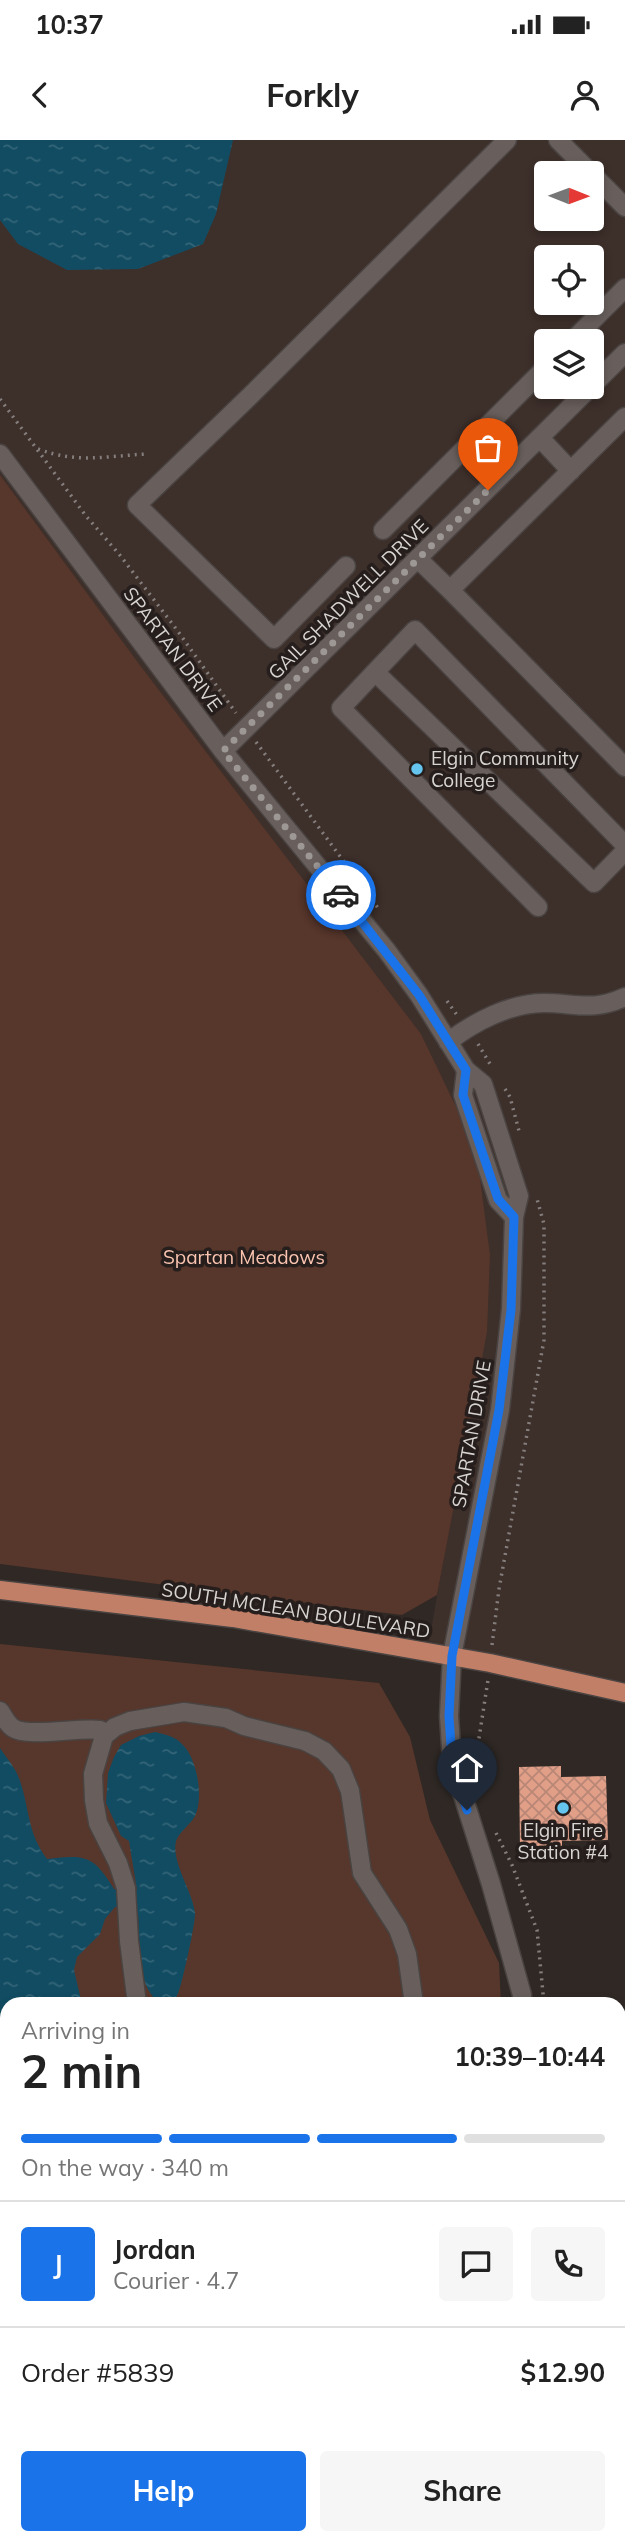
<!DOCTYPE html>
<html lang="en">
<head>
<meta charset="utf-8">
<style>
  :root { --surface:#fff; --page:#f6f6f6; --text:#222; --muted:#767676; --line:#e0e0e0; --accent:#1a73e8 }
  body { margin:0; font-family:Mulish,sans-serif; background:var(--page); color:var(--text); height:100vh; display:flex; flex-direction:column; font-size:26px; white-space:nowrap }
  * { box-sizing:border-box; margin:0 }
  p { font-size:23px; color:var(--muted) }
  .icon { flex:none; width:38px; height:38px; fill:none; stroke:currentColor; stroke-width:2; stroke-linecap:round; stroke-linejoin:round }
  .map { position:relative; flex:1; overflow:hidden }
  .details { position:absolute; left:0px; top:1857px; width:626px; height:548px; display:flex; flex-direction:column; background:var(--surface); border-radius:21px 21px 0 0; box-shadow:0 4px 10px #0003 }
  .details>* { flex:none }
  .needle { width:46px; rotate:91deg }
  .buttons { position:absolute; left:534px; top:21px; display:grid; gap:14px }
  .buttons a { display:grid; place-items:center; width:70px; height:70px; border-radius:7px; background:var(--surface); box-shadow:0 4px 10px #0003; font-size:35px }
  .pin { position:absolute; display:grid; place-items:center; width:60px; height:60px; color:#fff; margin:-72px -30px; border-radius:50% 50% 50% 0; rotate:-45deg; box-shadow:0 0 7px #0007 }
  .pin .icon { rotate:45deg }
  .courier { position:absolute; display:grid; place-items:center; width:70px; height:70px; margin:-35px; border:5px solid #1a73e8; border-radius:50%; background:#fff; color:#222; box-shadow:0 2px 9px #0007 }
  .headline em { font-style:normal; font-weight:700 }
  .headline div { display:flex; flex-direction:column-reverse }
  .headline { display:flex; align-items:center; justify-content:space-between; height:119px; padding:0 21px }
  h1 { font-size:46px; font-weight:700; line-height:52px }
  .bar { display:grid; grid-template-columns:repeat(4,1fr); gap:10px 7px; align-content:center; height:84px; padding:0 21px }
  .bar i { height:9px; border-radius:5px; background:var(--line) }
  .bar .selected { background:var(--accent) }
  .bar p { grid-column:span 4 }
  .line { display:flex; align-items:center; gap:18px; padding:0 21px; border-top:2px solid var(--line) }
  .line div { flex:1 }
  .round { display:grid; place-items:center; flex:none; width:74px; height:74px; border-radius:7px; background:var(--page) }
  .cta { display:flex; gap:14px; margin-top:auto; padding:14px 21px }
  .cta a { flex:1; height:80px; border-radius:7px; background:var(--accent); color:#fff; font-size:28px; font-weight:700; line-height:80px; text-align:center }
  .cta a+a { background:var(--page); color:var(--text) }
  .status { display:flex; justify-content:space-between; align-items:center; height:49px; padding:0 35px; background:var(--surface); direction:ltr }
  .status svg { height:19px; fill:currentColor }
  header { display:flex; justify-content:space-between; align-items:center; height:91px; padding:0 21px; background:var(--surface); font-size:32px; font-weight:700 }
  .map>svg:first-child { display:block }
  .built { fill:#3d2f2a; fill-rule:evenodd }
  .green { fill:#57362b }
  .water { fill:url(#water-ripples) }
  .building { fill:url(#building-cross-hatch) }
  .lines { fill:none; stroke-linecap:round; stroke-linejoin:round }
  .minor-casing { stroke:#494341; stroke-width:21 }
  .major-casing { stroke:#494341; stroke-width:21 }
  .path { stroke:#847e7c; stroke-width:3.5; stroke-dasharray:2 5; stroke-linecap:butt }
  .minor { stroke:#685f5c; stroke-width:18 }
  .major { stroke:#c17f68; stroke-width:18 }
  .done { stroke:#9d9895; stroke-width:7; stroke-dasharray:0 12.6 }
  .route { stroke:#1a73e8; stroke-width:9 }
  .poi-dot { fill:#65c5ee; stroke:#251e1c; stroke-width:2.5 }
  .labels { text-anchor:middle; stroke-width:7; stroke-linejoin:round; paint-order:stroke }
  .street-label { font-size:19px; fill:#d8d4d2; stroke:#251e1c }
  .poi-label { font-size:19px; fill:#d8d4d2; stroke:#251e1c; text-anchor:start }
  .park-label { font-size:19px; fill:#fbc4b0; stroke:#251e1c }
</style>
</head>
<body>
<div class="status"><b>10:37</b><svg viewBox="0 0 49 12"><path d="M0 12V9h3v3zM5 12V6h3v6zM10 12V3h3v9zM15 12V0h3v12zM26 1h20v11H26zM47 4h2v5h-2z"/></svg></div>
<header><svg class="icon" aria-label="back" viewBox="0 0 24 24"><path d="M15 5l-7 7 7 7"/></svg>Forkly<svg class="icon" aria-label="person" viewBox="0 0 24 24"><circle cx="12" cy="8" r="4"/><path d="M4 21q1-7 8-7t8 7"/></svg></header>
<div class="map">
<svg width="625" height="2404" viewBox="0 0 625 2404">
  <defs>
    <pattern id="water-ripples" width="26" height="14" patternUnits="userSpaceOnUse" patternTransform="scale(1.75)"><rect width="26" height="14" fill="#124c62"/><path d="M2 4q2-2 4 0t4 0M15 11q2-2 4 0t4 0" fill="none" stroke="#346578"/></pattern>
    <pattern id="building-cross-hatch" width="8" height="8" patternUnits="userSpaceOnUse" patternTransform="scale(1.75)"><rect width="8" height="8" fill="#e19f88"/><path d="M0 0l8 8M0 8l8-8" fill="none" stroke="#b98776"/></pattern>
  </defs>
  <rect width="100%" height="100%" fill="#2f2825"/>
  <path class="built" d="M0 0H625V1550L429 1501 478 1224 0 354ZM546 33H592V79H546ZM546 117H592V163H546ZM546 201H592V247H546Z"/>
  <path class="green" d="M0 335 139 524 421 894 458 971 479 1031 490 1115 487 1192 437 1455 402 1475 0 1424Z
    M0 1504 379 1543 410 1597 430 1680 499 1823 501 1864H7V2398H521V2404H0Z"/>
  <path class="water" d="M0 0H233L216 74 203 104 138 129 67 130 18 104 0 80Z
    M155 1592C166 1595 175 1596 183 1605 197 1619 204 1657 195 1676 191 1684 179 1692 176 1701 171 1722 193 1752 195 1773 196 1781 181 1850 177 1856 172 1862 165 1861 158 1862 135 1842 140 1800 138 1773L134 1766 115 1767 105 1779 100 1794 77 1817 74 1830 82 1864H7V2174L0 2175V1608C7 1619 16 1628 20 1641 30 1670 27 1692 47 1719 84 1715 93 1714 114 1749L137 1750 129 1701 121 1696 106 1663 108 1633 114 1617 121 1605 139 1596Z"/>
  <path class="building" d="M561 1626V1637L606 1636 608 1700 562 1701V1710L520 1711 519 1627Z"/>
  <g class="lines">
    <defs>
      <path id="minor" d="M558 0 625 67
        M572 201 625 148
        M540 298 571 331
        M0 314 223 611 387 811 419 855 466 930 483 944 519 1056 514 1077 511 1169 500 1270 452 1516 449 1576 452 1621 491 1744 522 1855V1864
        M383 390 546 227
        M418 419 450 450 625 277
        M346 426 274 499 137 365 251 255 507 0
        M450 450 625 627
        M375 532 341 568 538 767
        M223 611 625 213
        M625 705 415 490 375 532 594 743 625 711
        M448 902C474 882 510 863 544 863 575 863 593 872 625 857
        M466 930 463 955 498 1060 514 1077
        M0 1571C4 1577 7 1584 13 1588 28 1598 79 1587 100 1590L104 1596
        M137 1864 129 1801 126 1748 118 1723 98 1683 94 1660 93 1634 104 1596 115 1587 130 1581 184 1572 226 1578 244 1586 305 1601 324 1611 341 1629 350 1651 362 1733 398 1789 407 1814 414 1864
        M537 2398V2404
        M206 2404 209 2398
        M482 2404V2398"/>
      <path id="major" d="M0 1450 233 1478 490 1523 625 1553"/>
    </defs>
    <use href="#minor" class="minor-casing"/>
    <use href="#major" class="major-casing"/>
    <path class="path" d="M0 259 86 376 119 414 177 490 236 573
      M38 309C79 324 105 316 147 314
      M256 602 378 768
      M447 861 457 875
      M478 904 490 924
      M505 949 510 957 519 991
      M492 1505 499 1449 544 1200V1084L537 1059
      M476 1633 475 1624 488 1540
      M496 1693 512 1725 537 1790 544 1864
      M563 2398 564 2404"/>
    <use href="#minor" class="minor"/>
    <use href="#major" class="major"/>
  </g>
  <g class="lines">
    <path class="done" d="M341 755 223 611 488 350"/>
    <path class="route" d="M341 755 419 855 466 930 463 955 498 1059 514 1077 511 1170 499 1270 452 1516 449 1576 452 1621 467 1670"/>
  </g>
  <g class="poi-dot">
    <circle cx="417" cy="629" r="7"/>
    <circle cx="563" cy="1668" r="7"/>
  </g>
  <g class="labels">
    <g class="street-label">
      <text transform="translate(348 459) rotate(-45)" y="7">GAIL SHADWELL DRIVE</text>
      <text transform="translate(173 509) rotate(53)" y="7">SPARTAN DRIVE</text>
      <text transform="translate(471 1294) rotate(-80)" y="7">SPARTAN DRIVE</text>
      <text transform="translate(296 1470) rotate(9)" y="7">SOUTH MCLEAN BOULEVARD</text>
    </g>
    <g class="poi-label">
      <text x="431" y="625">Elgin Community<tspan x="431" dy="22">College</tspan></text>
      <text x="563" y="1697" text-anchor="middle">Elgin Fire<tspan x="563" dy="22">Station #4</tspan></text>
    </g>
    <g class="park-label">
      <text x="244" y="1124">Spartan Meadows</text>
    </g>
  </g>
</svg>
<div class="buttons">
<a><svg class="needle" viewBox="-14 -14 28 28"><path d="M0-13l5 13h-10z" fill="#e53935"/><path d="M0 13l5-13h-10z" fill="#767676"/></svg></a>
<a><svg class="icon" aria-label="locate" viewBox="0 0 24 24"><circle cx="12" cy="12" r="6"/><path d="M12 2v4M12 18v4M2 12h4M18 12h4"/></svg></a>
<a><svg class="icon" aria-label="layers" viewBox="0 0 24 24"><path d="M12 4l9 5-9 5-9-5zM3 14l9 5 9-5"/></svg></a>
</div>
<div class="pin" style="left:488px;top:350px;background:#ea580c"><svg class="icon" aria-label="bag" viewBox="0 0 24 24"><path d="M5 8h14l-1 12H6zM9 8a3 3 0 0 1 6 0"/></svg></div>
<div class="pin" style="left:467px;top:1670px;background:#1f2937"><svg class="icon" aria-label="home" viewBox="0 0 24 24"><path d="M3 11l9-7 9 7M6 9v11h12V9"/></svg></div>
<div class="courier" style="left:341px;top:755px"><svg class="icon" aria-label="car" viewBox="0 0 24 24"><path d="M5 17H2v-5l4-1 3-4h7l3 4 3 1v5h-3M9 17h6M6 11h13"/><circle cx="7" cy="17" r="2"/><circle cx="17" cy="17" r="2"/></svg></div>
<section class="details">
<div class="headline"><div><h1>2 min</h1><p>Arriving in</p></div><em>10:39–10:44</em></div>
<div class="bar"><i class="selected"></i><i class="selected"></i><i class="selected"></i><i></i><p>On the way · 340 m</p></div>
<div class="line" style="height:126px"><b class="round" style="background:var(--accent);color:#fff">J</b><div><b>Jordan</b><p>Courier · 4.7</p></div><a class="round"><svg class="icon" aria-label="chat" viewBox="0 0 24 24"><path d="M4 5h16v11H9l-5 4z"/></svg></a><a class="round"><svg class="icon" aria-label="phone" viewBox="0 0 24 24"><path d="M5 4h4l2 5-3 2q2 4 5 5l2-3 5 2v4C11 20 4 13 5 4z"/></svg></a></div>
<div class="line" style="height:91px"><div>Order #5839</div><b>$12.90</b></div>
<div class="cta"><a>Help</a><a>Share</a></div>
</section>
</div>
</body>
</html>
